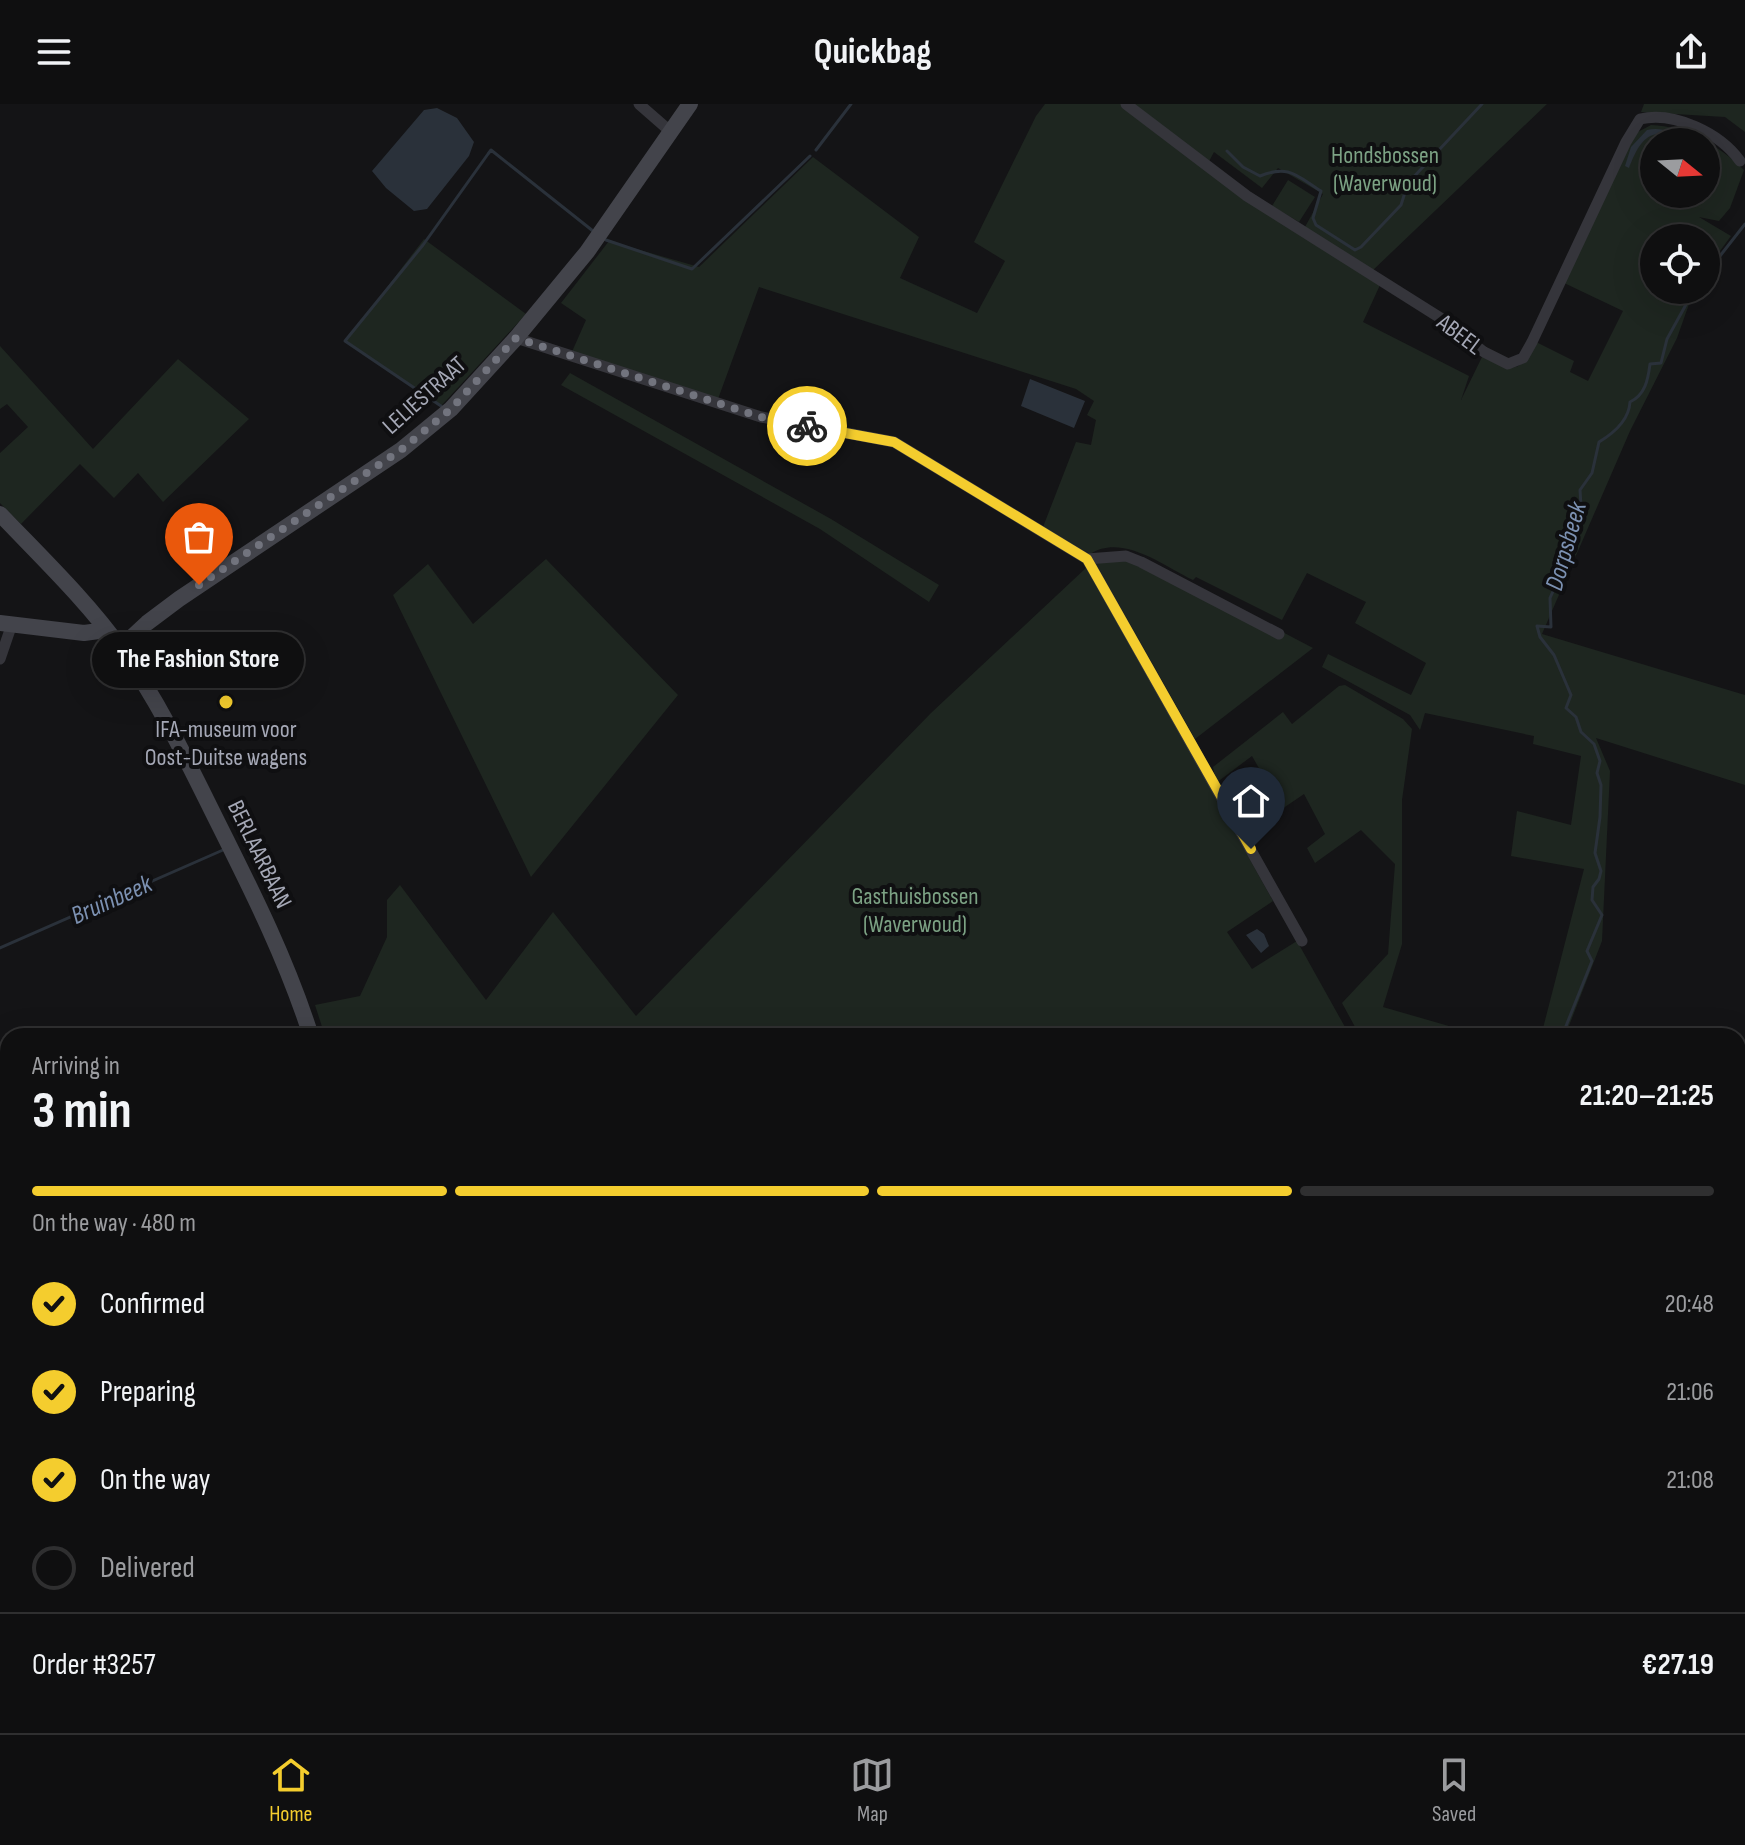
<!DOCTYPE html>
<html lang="en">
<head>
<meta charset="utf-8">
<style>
  :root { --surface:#0f0f10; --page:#181819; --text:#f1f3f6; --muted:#9b9c9f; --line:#2f2f30; --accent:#f4cd2e }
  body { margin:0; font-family:"Sofia Sans Condensed",sans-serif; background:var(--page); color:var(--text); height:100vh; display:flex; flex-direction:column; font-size:30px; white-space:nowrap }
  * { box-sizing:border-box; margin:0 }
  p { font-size:26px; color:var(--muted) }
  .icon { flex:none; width:44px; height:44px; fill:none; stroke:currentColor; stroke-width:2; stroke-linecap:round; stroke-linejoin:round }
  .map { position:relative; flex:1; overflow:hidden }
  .sheet { position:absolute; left:0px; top:924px; width:1746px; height:706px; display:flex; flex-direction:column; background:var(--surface); border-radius:24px 24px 0 0; box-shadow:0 8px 32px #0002,0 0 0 2px var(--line) }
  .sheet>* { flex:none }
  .needle { width:52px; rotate:108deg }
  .tools { position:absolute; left:1640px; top:24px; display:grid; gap:16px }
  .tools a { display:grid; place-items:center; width:80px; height:80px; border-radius:50%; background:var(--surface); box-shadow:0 8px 32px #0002,0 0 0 2px var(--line); font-size:40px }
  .pin { position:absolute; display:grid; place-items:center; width:68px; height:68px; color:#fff; margin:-82px -34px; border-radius:50% 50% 50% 0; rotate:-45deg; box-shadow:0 0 8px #0007 }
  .pin .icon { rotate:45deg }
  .courier { position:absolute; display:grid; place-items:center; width:80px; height:80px; margin:-40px; border:6px solid #f4cd2e; border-radius:50%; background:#fff; color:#222; box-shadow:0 2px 10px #0007 }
  .bubble { position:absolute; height:56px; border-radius:28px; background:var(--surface); box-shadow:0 8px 32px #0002,0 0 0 2px var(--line); font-size:26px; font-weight:700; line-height:56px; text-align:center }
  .headline em { font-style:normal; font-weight:700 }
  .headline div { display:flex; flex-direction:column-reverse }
  .headline { display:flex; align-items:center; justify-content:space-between; height:136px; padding:0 32px }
  h1 { font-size:52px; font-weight:700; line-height:60px }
  .bar { display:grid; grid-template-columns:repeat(4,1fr); gap:12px 8px; align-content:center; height:96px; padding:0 32px }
  .bar i { height:10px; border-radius:6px; background:var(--line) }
  .bar .active { background:var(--accent) }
  .bar p { grid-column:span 4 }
  .line { display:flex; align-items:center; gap:20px; padding:0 32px; border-top:2px solid var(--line) }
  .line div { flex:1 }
  ol { padding:0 32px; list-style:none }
  li { display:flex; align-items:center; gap:24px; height:88px }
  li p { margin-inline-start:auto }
  li .icon { padding:8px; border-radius:50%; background:var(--accent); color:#111; stroke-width:4 }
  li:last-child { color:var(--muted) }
  li i { width:44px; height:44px; border:4px solid var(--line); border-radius:50% }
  header { display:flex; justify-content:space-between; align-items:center; height:104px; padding:0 32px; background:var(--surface); font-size:36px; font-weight:700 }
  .tab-bar { display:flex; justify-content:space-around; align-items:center; height:112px; border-top:2px solid var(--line); background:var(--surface); font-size:22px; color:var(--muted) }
  .tab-bar a { display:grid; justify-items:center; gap:4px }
  .tab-bar .active { color:var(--accent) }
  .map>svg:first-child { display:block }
  .green { fill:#1e2620; fill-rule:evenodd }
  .water { fill:#2a313a }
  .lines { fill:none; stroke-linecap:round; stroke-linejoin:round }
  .stream { stroke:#2a313a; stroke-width:3 }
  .street { stroke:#35353b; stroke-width:11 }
  .secondary { stroke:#43444b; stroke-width:16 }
  .done { stroke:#72747e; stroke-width:8; stroke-dasharray:0 14.4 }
  .route { stroke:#f4cd2e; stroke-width:10 }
  .poi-dot { fill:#f4cd2e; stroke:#0f0f11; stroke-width:3 }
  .labels { text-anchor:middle; stroke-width:8; stroke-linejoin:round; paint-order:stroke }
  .park-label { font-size:24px; fill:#7ca284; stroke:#0f0f11 }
  .street-label { font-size:24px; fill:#a5a8b6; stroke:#0f0f11 }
  .poi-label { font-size:24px; fill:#a5a8b6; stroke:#0f0f11 }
  .water-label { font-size:26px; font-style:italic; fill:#7c91b2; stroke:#0f0f11 }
</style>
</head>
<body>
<header><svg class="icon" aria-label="menu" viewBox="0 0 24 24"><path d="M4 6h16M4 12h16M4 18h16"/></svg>Quickbag<svg class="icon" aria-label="share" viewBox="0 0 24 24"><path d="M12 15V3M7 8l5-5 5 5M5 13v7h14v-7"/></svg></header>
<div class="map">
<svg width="1745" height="1629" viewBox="0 0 1745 1629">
  <rect width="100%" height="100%" fill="#141416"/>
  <path class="green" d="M1045 0H1547L1371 168 1305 123 1323 90 1278 64 1262 84 1214 48 1205 65 1380 181 1363 218 1469 272 1461 296 1482 253C1513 268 1520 270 1536 238L1574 257 1570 268 1588 277 1623 207 1562 178 1636 29 1651 21C1686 22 1720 42 1744 66L1730 104 1719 117 1699 113 1731 132 1706 166V134H1654V186H1694L1677 234 1630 327 1542 530 1745 591V681L1596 634 1610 667 1602 837 1565 932H1541L1584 765 1511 752 1517 707 1571 721 1581 652 1533 640 1534 632 1425 609 1420 626 1410 611 1322 563 1328 550 1411 591 1426 559 1355 519 1366 498 1307 469 1282 516 1196 473 1193 476C1164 462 1122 429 1090 450L1043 423 1076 338 1091 341 1096 316 1087 311 1094 297 1076 285 759 183 718 295 571 250 586 216 561 199 609 137 699 163 813 53 919 133 900 174 977 209 1005 157 974 138 1036 12ZM1654 38H1706V90H1654Z
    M1644 0H1745V28L1725 13 1641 8Z
    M1288 76 1315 93 1299 118 1272 102Z
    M424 135 526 210 441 302 346 237Z
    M0 242 93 345 178 255 249 315 163 398 138 369 114 394 80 360 21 420 0 399V349L28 323 7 300 0 305Z
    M570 269 831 415 939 481 929 498 820 425 561 281Z
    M1118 450 1206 488 1313 544 1195 635 1095 458Z
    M546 455 678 591 531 773 393 491 428 460 473 520Z
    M1087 463 1273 797 1227 828 1252 865 1297 837 1350 932H325L315 901 360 892 387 833V796L400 781 486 896 553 808 636 912 931 609Z
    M1345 581 1403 615 1412 625 1402 696V840L1383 903 1466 927 1464 932H1360L1342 899 1388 850 1395 760 1361 726 1315 759 1307 744 1325 730 1304 690 1282 705 1252 652 1216 679 1213 663 1283 608 1292 620 1339 582Z
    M8 1078V1275H5L0 1257V1082Z
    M8 1506V1607L0 1560V1507Z
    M11 1622H103L104 1626 142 1622 143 1629H12Z
    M1221 1622H1292L1294 1629H1225Z"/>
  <path class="water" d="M437 4 457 14 474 38 469 52 427 105 414 107 386 84 372 67 424 6Z
    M1647 26C1661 23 1672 27 1682 38 1672 38 1673 34 1665 31 1644 25 1635 49 1629 64L1625 62 1631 43Z
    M1030 275 1085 297 1074 324 1021 302Z
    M1257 825 1264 830 1269 842 1261 849 1246 831Z
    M1741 1035 1745 1039V1108L1738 1100V1038Z
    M1399 1622H1484L1488 1629H1397Z"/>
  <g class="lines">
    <path class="stream" d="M816 46 851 0
      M1227 47 1243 63 1260 72C1289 60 1297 72 1321 87L1313 114 1316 121 1355 146 1361 143 1401 101 1408 79 1482 0
      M606 136 692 165 810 52
      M1706 162 1712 153 1720 152 1745 120
      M441 302 345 237 423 141 488 50 491 46 593 127
      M0 844 223 746
      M1562 932 1592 857 1587 847 1602 811 1592 796 1593 783 1599 775 1601 767 1595 749 1600 713 1601 681 1597 669 1600 657 1594 640 1581 628 1576 613 1566 604 1571 591 1554 551 1540 533 1537 522 1551 523 1550 494 1559 474V459L1575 414 1574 402H1581L1580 386 1592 369 1599 338C1614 329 1629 316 1630 298 1645 291 1648 276 1650 260L1661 259 1667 235 1694 186
      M0 1258 8 1282
      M0 1313 8 1310
      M0 1566 9 1629
      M1379 1629 1381 1622"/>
    <path class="street" d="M639 0 671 28
      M1126 0 1247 92 1442 215 1484 248 1508 260 1523 254 1532 238 1626 38 1640 15C1674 7 1720 29 1740 57
      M516 234 761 313 894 338 1087 455 1302 837
      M1087 455 1126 452 1141 458 1279 530
      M0 555 12 520
      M1738 1005 1745 998
      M1297 1622 1299 1629
      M980 1629 992 1622"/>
    <path class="secondary" d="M0 410C42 454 87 497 122 546 161 601 189 661 219 721 254 791 287 857 311 932
      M0 519 84 529 106 526
      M120 544 147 519 179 495 401 346 451 305 516 234 587 148 690 0
      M541 1622 545 1629"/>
  </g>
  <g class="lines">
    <path class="done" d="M199 481 401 346 451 305 516 234 761 313 807 322"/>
    <path class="route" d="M807 322 894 338 1087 455 1251 745"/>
  </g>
  <circle class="poi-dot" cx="226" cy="598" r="8"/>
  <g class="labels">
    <g class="park-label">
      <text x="1385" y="59">Hondsbossen<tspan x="1385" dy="28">(Waverwoud)</tspan></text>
      <text x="915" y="800">Gasthuisbossen<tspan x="915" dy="28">(Waverwoud)</tspan></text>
    </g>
    <g class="street-label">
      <text transform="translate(1460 230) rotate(37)" y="8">ABEEL</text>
      <text transform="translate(424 291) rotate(-42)" y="8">LELIESTRAAT</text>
      <text transform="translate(260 750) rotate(64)" y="8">BERLAARBAAN</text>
    </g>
    <g class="poi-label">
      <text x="226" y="633">IFA-museum voor<tspan x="226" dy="28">Oost-Duitse wagens</tspan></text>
    </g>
    <g class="water-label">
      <text transform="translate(1565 442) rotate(-74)" y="9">Dorpsbeek</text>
      <text transform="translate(111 795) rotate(-24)" y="9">Bruinbeek</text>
    </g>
  </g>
</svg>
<div class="tools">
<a><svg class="needle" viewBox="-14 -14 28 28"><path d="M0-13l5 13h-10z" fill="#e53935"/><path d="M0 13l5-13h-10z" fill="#9b9c9f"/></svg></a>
<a><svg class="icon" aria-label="locate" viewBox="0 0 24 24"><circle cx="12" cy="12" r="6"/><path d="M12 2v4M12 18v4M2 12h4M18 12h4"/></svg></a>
</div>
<div class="pin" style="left:199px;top:481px;background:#ea580c"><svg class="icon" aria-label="bag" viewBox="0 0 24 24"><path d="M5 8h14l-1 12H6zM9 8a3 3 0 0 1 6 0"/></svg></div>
<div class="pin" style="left:1251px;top:745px;background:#1f2937"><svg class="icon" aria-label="home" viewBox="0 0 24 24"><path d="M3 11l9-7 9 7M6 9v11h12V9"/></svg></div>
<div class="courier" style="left:807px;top:322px"><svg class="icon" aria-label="bike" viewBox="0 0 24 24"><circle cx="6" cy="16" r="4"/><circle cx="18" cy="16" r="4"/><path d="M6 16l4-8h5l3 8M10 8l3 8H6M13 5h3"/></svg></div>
<div class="bubble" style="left:92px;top:528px;width:212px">The Fashion Store</div>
<section class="sheet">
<div class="headline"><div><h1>3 min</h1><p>Arriving in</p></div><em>21:20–21:25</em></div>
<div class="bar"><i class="active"></i><i class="active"></i><i class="active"></i><i></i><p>On the way · 480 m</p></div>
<ol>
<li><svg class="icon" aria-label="check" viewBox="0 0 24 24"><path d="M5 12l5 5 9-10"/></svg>Confirmed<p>20:48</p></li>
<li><svg class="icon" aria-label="check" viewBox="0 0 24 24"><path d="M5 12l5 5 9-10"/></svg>Preparing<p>21:06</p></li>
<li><svg class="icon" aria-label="check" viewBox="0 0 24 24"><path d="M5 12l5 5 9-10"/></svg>On the way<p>21:08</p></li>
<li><i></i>Delivered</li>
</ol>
<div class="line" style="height:104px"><div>Order #3257</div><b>€27.19</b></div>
</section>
</div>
<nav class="tab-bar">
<a class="active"><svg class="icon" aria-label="home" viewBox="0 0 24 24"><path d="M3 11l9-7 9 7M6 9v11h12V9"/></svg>Home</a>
<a><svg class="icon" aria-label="map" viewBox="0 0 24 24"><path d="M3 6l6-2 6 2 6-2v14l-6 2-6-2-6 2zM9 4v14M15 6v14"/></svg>Map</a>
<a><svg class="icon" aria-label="saved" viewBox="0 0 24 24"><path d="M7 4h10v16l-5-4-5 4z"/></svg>Saved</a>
</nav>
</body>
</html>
